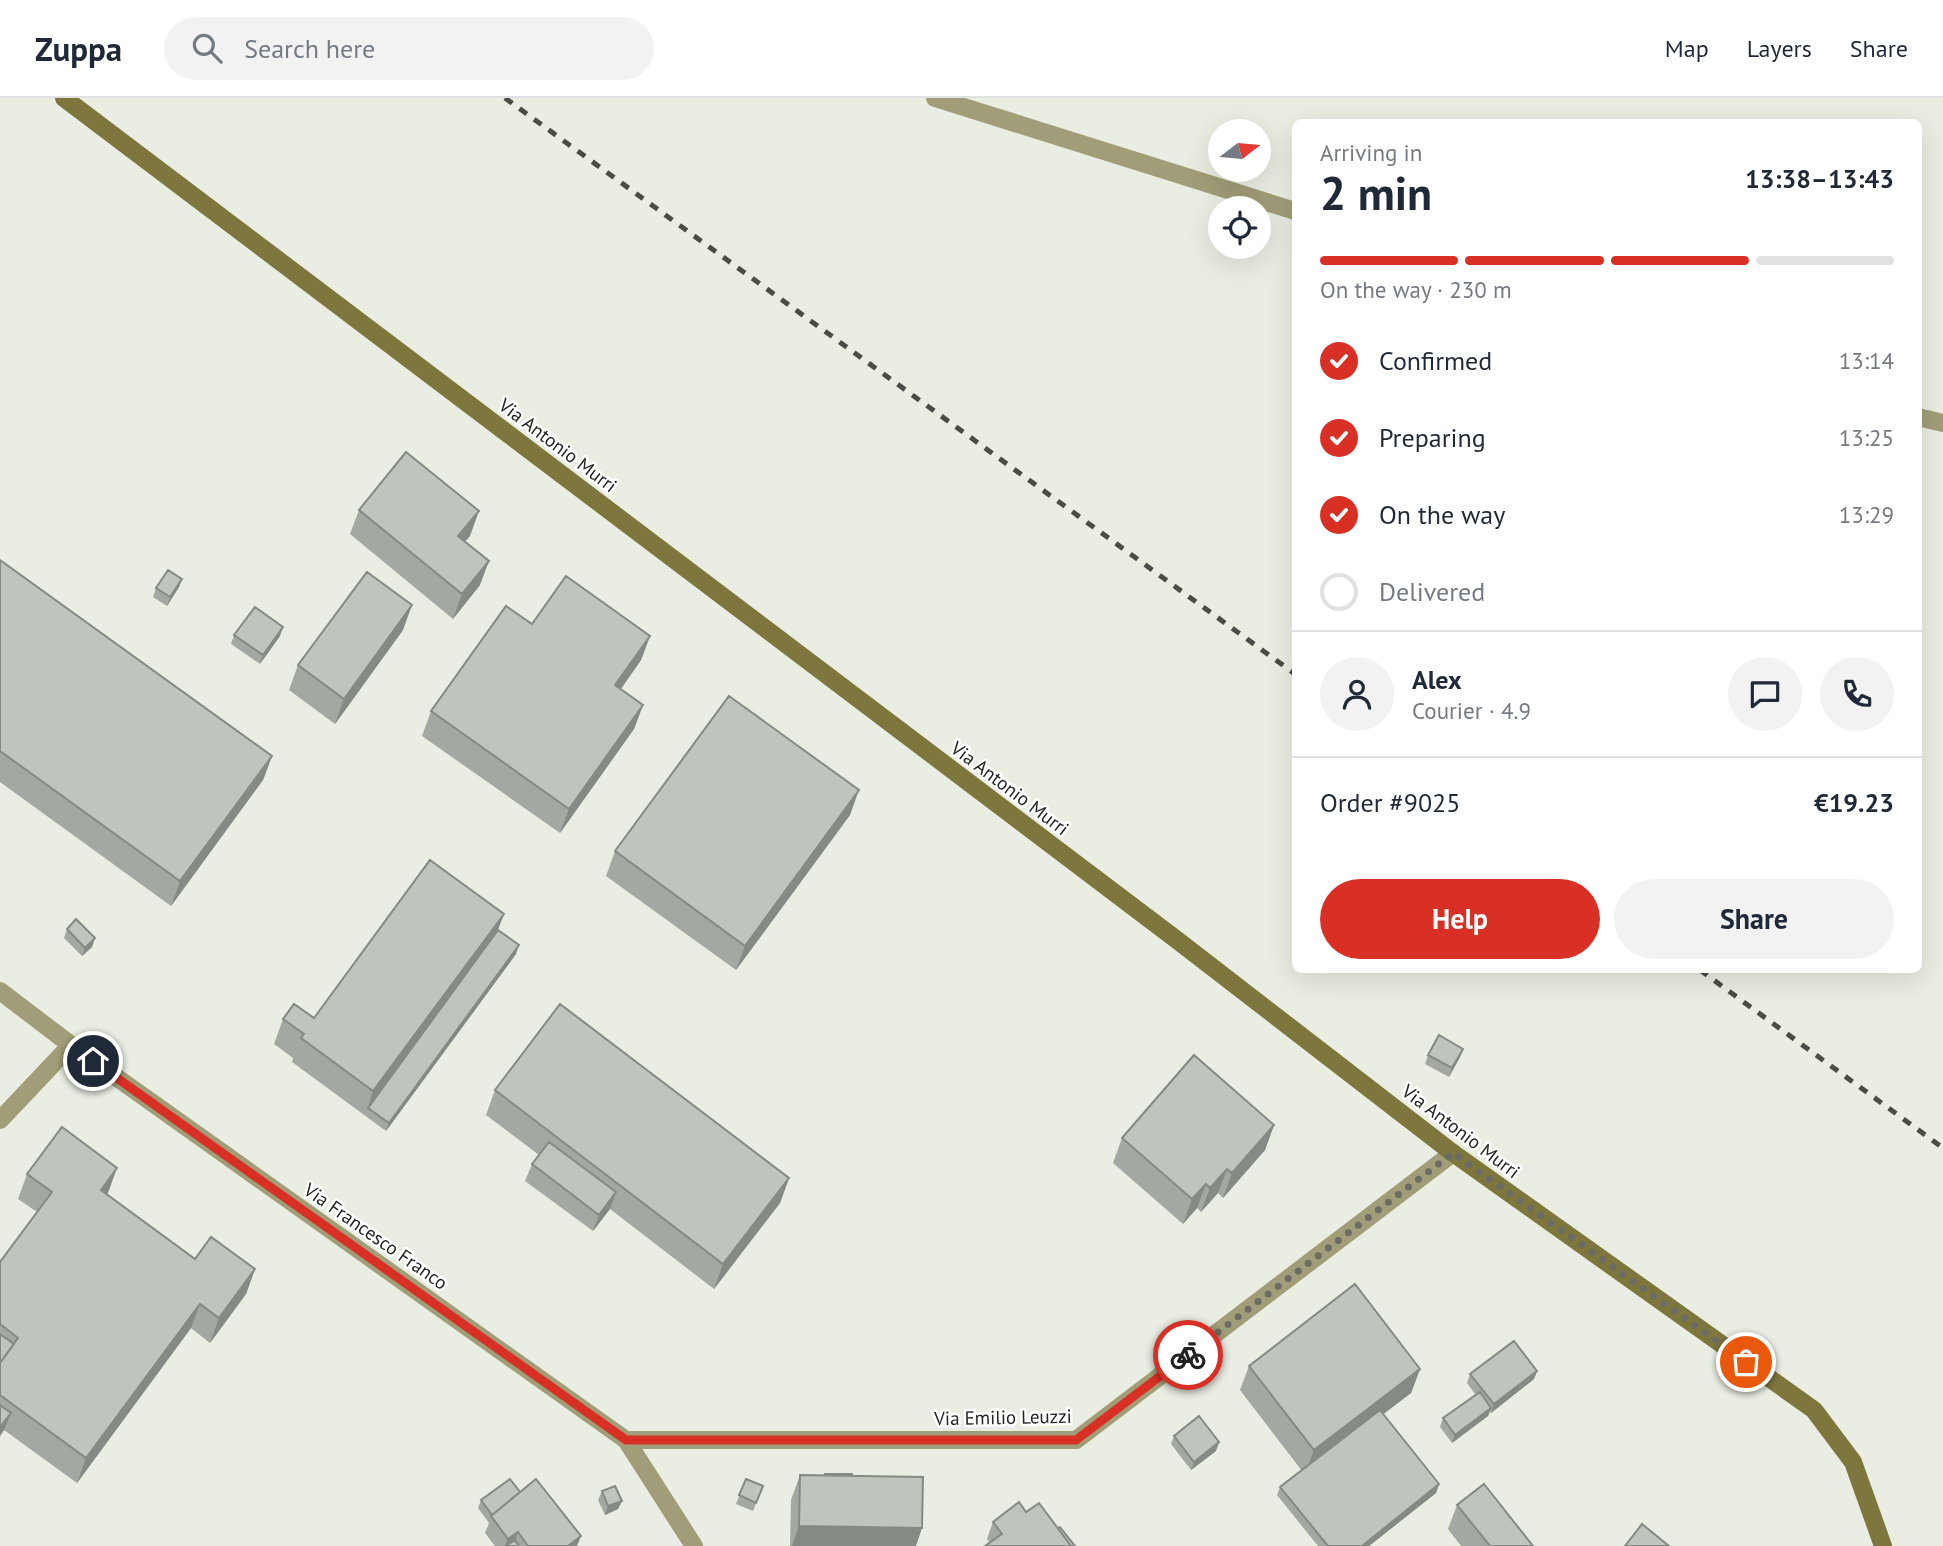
<!DOCTYPE html>
<html lang="en">
<head>
<meta charset="utf-8">
<style>
  :root { --surface:#fff; --page:#f2f2f3; --text:#1f2937; --muted:#747a83; --line:#e0e1e3; --accent:#d93025 }
  body { margin:0; font-family:"PT Sans",sans-serif; background:var(--page); color:var(--text); height:100vh; display:flex; flex-direction:column; font-size:26px; white-space:nowrap }
  * { box-sizing:border-box; margin:0 }
  p { font-size:23px; color:var(--muted) }
  .icon { flex:none; width:38px; height:38px; fill:none; stroke:currentColor; stroke-width:2; stroke-linecap:round; stroke-linejoin:round }
  .map { position:relative; flex:1; overflow:hidden }
  .drawer { position:absolute; left:1292px; top:21px; width:630px; height:854px; display:flex; flex-direction:column; background:var(--surface); border-radius:10px; box-shadow:0 7px 28px #0002 }
  .drawer>* { flex:none }
  .needle { width:46px; rotate:74deg }
  .controls { position:absolute; left:1208px; top:21px; display:grid; gap:14px }
  .controls a { display:grid; place-items:center; width:63px; height:63px; border-radius:50%; background:var(--surface); box-shadow:0 7px 28px #0002; font-size:35px }
  .pin { position:absolute; display:grid; place-items:center; width:60px; height:60px; color:#fff; margin:-30px; border:4px solid #fff; border-radius:50%; box-shadow:0 2px 7px #0007 }
  .courier { position:absolute; display:grid; place-items:center; width:70px; height:70px; margin:-35px; border:5px solid #d93025; border-radius:50%; background:#fff; color:#222; box-shadow:0 2px 9px #0007 }
  .overview em { font-style:normal; font-weight:600 }
  .overview div { display:flex; flex-direction:column-reverse }
  .overview { display:flex; align-items:center; justify-content:space-between; height:119px; padding:0 28px }
  h1 { font-size:46px; font-weight:600; line-height:52px }
  .bar { display:grid; grid-template-columns:repeat(4,1fr); gap:10px 7px; align-content:center; height:84px; padding:0 28px }
  .bar i { height:9px; border-radius:5px; background:var(--line) }
  .bar .selected { background:var(--accent) }
  .bar p { grid-column:span 4 }
  .line { display:flex; align-items:center; gap:18px; padding:0 28px; border-top:2px solid var(--line) }
  .line div { flex:1 }
  .round { display:grid; place-items:center; flex:none; width:74px; height:74px; border-radius:37px; background:var(--page) }
  ol { padding:0 28px; list-style:none }
  li { display:flex; align-items:center; gap:21px; height:77px }
  li p { margin-inline-start:auto }
  li .icon { padding:7px; border-radius:50%; background:var(--accent); color:#fff; stroke-width:4 }
  li:last-child { color:var(--muted) }
  li i { width:38px; height:38px; border:4px solid var(--line); border-radius:50% }
  .button { display:flex; gap:14px; margin-top:auto; padding:14px 28px }
  .button a { flex:1; height:80px; border-radius:42px; background:var(--accent); color:#fff; font-size:28px; font-weight:600; line-height:80px; text-align:center }
  .button a+a { background:var(--page); color:var(--text) }
  header { display:flex; align-items:center; gap:42px; box-sizing:border-box; height:98px; padding:0 35px; background:var(--surface); border-bottom:2px solid var(--line) }
  header strong { font-size:33px }
  nav { display:flex; gap:38px; margin-inline-start:auto; font-size:24px }
  .search { width:490px; height:63px; background:var(--page); display:flex; align-items:center; gap:18px; box-sizing:border-box; padding:0 24px; border-radius:38px; color:var(--muted); font-size:26px }
  .map>svg:first-child { display:block }
  .lines { fill:none; stroke-linecap:round; stroke-linejoin:round }
  .street { stroke:#a19d78; stroke-width:18 }
  .secondary { stroke:#7d773d; stroke-width:18 }
  .rail { stroke:#4a4c46; stroke-width:5; stroke-dasharray:9 9; stroke-linecap:butt }
  .wall { fill:#a3a9a2 }
  .shaded-wall { fill:#848a84 }
  .building { fill:#bdc5bc; stroke:#848a84; stroke-width:2 }
  .done { stroke:#6a6c65; stroke-width:7; stroke-dasharray:0 12.6 }
  .route { stroke:#d93025; stroke-width:9 }
  .labels { text-anchor:middle; stroke-width:5; stroke-linejoin:round; paint-order:stroke }
  .street-label { font-size:19px; fill:#252622; stroke:#fff }
</style>
</head>
<body>
<header>
<strong>Zuppa</strong>
<div class="search"><svg class="icon" aria-label="search" viewBox="0 0 24 24"><circle cx="10" cy="10" r="6"/><path d="M15 15l6 6"/></svg>Search here</div>
<nav><a>Map</a><a>Layers</a><a>Share</a></nav>
</header>
<div class="map">
<svg width="1943" height="1448" viewBox="0 0 1943 1448">
  <rect width="100%" height="100%" fill="#e9ede2"/>
  <g class="lines">
    <path class="street" d="M935 0 1295 113
      M1918 319 1943 325
      M0 893 71 947 626 1342 694 1448
      M0 1022 71 947
      M626 1342H1076L1453 1055"/>
    <path class="secondary" d="M64 0 1177 842 1453 1055 1814 1312 1853 1364 1883 1448"/>
    <path class="rail" d="M505 0 1295 576
      M1700 872 1943 1050"/>
  </g>
  <path class="wall" d="M359 412 470 438 465 443 480 487 453 521 350 436Z
    M0 462 272 658 263 682 171 808 0 684Z
    M182 481 179 489 167 508 153 499 156 490Z
    M532 526 650 538 641 562 621 591 643 607 634 631 560 735 422 638 431 613Z
    M403 532 335 626 289 592 298 567Z
    M234 537 280 538 260 566 231 546Z
    M850 717 736 872 606 778 615 753Z
    M67 831 92 849 82 858 64 840Z
    M498 832 516 856 386 1033 292 964 293 960 274 946 283 921 314 920Z
    M1463 951 1460 959 1449 979 1425 966 1428 957Z
    M495 992 789 1080 780 1105 714 1191 610 1111 593 1133 525 1083 532 1066 539 1057 486 1017Z
    M1274 1027 1265 1052 1223 1100 1218 1095 1201 1114 1197 1110 1183 1126 1113 1065 1122 1040Z
    M27 1076 108 1095 107 1096 195 1161 255 1171 246 1196 210 1245 191 1230 77 1385 4 1332 0 1338V1164L37 1114 18 1101Z
    M1249 1268 1420 1271 1411 1295 1383 1316 1439 1386 1436 1395 1369 1448H1318L1277 1397 1280 1389 1302 1373 1240 1292Z
    M1537 1273 1534 1281 1491 1315 1490 1314 1488 1318 1452 1345 1440 1329 1443 1320 1476 1297 1467 1285 1470 1276Z
    M1174 1338 1216 1353 1191 1372 1171 1346Z
    M800 1377 852 1378 916 1448H790L791 1402Z
    M746 1381 763 1388 753 1413 736 1406Z
    M602 1393 622 1403 618 1411 605 1417 598 1402Z
    M520 1394 577 1448H495L485 1435 489 1425 478 1410 481 1402Z
    M1457 1407 1533 1448H1461L1448 1431Z
    M993 1424 1058 1430 1075 1448 990 1445 987 1441Z"/>
  <path class="shaded-wall" d="M479 413 470 438 449 463 458 438Z
    M489 463 480 487 453 521 462 496Z
    M182 481 179 489 167 508 170 499Z
    M412 507 403 532 335 626 344 601Z
    M283 529 280 538 260 566 263 557Z
    M650 538 641 562 606 612 615 587Z
    M643 607 634 631 560 735 569 711Z
    M272 658 263 682 171 808 180 783Z
    M859 692 850 717 736 872 745 848Z
    M504 816 495 840 368 1010 373 993Z
    M95 840 92 849 82 858 85 850Z
    M519 847 516 856 386 1033 389 1025Z
    M1463 951 1460 959 1449 979 1452 970Z
    M1274 1027 1265 1052 1223 1100 1232 1075Z
    M117 1070 108 1095 92 1117 101 1092Z
    M1227 1071 1218 1095 1201 1114 1210 1090Z
    M789 1080 780 1105 714 1191 723 1166Z
    M1206 1086 1197 1110 1183 1126 1192 1101Z
    M616 1094 610 1111 593 1133 599 1117Z
    M255 1171 246 1196 210 1245 219 1220Z
    M200 1206 191 1230 77 1385 86 1360Z
    M1420 1271 1411 1295 1305 1376 1314 1352Z
    M1537 1273 1534 1281 1491 1315 1494 1306Z
    M1491 1310 1488 1318 1452 1345 1455 1337Z
    M11 1315 4 1332 0 1338V1329Z
    M1219 1344 1216 1353 1191 1372 1194 1364Z
    M1439 1386 1436 1395 1369 1448H1362Z
    M622 1403 618 1411 605 1417 608 1408Z
    M799 1428 922 1430 916 1448H792Z
    M518 1434 513 1448H505L508 1441Z
    M581 1438 577 1448H568Z"/>
  <path class="building" d="M406 354 479 413 458 438 489 463 462 496 359 412Z
    M0 462 272 658 180 783 0 653Z
    M168 472 182 481 170 499 156 490Z
    M367 474 412 507 344 601 298 567Z
    M566 478 650 538 615 587 643 607 569 711 431 613 506 508 532 526Z
    M255 509 283 529 263 557 234 537Z
    M729 598 859 692 745 848 615 753Z
    M430 762 504 816 373 993 301 940 304 936 283 921 294 906 314 920Z
    M76 821 95 840 85 850 67 831Z
    M498 832 519 847 389 1025 368 1010Z
    M560 906 789 1080 723 1166 495 992Z
    M1439 937 1463 951 1452 970 1428 957Z
    M1194 957 1274 1027 1232 1075 1227 1071 1210 1090 1206 1086 1192 1101 1122 1040Z
    M62 1029 117 1070 101 1092 195 1161 211 1139 255 1171 219 1220 200 1206 86 1360 0 1297V1265L18 1240 0 1226V1164L52 1094 27 1076Z
    M549 1044 616 1094 599 1117 532 1066Z
    M1355 1186 1420 1271 1314 1352 1249 1268Z
    M0 1236 14 1246 0 1265Z
    M1514 1243 1537 1273 1494 1306 1470 1276Z
    M1480 1294 1491 1310 1455 1337 1443 1320Z
    M0 1307 11 1315 0 1329Z
    M1380 1312 1439 1386 1362 1448H1328L1280 1389Z
    M1199 1318 1219 1344 1194 1364 1174 1338Z
    M825 1376H852V1378L825 1377Z
    M800 1377 923 1379 922 1430 799 1428Z
    M510 1381 520 1394 492 1417 481 1402Z
    M536 1381 581 1438 568 1448H528L518 1434 508 1441 491 1418Z
    M746 1381 763 1388 756 1405 739 1397Z
    M1484 1386 1533 1448H1490L1457 1407Z
    M615 1388 622 1403 608 1408 602 1393Z
    M1019 1404 1026 1414 1039 1405 1071 1448H985L1002 1436 993 1424Z
    M1642 1426 1669 1448H1625Z
    M1060 1429 1075 1448H1071L1058 1430Z
    M515 1442 519 1448H506Z"/>
  <g class="lines">
    <path class="done" d="M1188 1257 1453 1055 1746 1264"/>
    <path class="route" d="M93 963 626 1342H1076L1188 1257"/>
  </g>
  <g class="labels">
    <g class="street-label">
      <text transform="translate(558 347) rotate(37)" y="7">Via Antonio Murri</text>
      <text transform="translate(1010 690) rotate(37)" y="7">Via Antonio Murri</text>
      <text transform="translate(1461 1033) rotate(37)" y="7">Via Antonio Murri</text>
      <text transform="translate(376 1138) rotate(35)" y="7">Via Francesco Franco</text>
      <text transform="translate(1003 1319) rotate(-1)" y="7">Via Emilio Leuzzi</text>
    </g>
  </g>
</svg>
<div class="controls">
<a><svg class="needle" viewBox="-14 -14 28 28"><path d="M0-13l5 13h-10z" fill="#e53935"/><path d="M0 13l5-13h-10z" fill="#747a83"/></svg></a>
<a><svg class="icon" aria-label="locate" viewBox="0 0 24 24"><circle cx="12" cy="12" r="6"/><path d="M12 2v4M12 18v4M2 12h4M18 12h4"/></svg></a>
</div>
<div class="pin" style="left:1746px;top:1264px;background:#ea580c"><svg class="icon" aria-label="bag" viewBox="0 0 24 24"><path d="M5 8h14l-1 12H6zM9 8a3 3 0 0 1 6 0"/></svg></div>
<div class="pin" style="left:93px;top:963px;background:#1f2937"><svg class="icon" aria-label="home" viewBox="0 0 24 24"><path d="M3 11l9-7 9 7M6 9v11h12V9"/></svg></div>
<div class="courier" style="left:1188px;top:1257px"><svg class="icon" aria-label="bike" viewBox="0 0 24 24"><circle cx="6" cy="16" r="4"/><circle cx="18" cy="16" r="4"/><path d="M6 16l4-8h5l3 8M10 8l3 8H6M13 5h3"/></svg></div>
<section class="drawer">
<div class="overview"><div><h1>2 min</h1><p>Arriving in</p></div><em>13:38–13:43</em></div>
<div class="bar"><i class="selected"></i><i class="selected"></i><i class="selected"></i><i></i><p>On the way · 230 m</p></div>
<ol>
<li><svg class="icon" aria-label="check" viewBox="0 0 24 24"><path d="M5 12l5 5 9-10"/></svg>Confirmed<p>13:14</p></li>
<li><svg class="icon" aria-label="check" viewBox="0 0 24 24"><path d="M5 12l5 5 9-10"/></svg>Preparing<p>13:25</p></li>
<li><svg class="icon" aria-label="check" viewBox="0 0 24 24"><path d="M5 12l5 5 9-10"/></svg>On the way<p>13:29</p></li>
<li><i></i>Delivered</li>
</ol>
<div class="line" style="height:126px"><a class="round"><svg class="icon" aria-label="person" viewBox="0 0 24 24"><circle cx="12" cy="8" r="4"/><path d="M4 21q1-7 8-7t8 7"/></svg></a><div><b>Alex</b><p>Courier · 4.9</p></div><a class="round"><svg class="icon" aria-label="chat" viewBox="0 0 24 24"><path d="M4 5h16v11H9l-5 4z"/></svg></a><a class="round"><svg class="icon" aria-label="phone" viewBox="0 0 24 24"><path d="M5 4h4l2 5-3 2q2 4 5 5l2-3 5 2v4C11 20 4 13 5 4z"/></svg></a></div>
<div class="line" style="height:91px"><div>Order #9025</div><b>€19.23</b></div>
<div class="button"><a>Help</a><a>Share</a></div>
</section>
</div>
</body>
</html>
